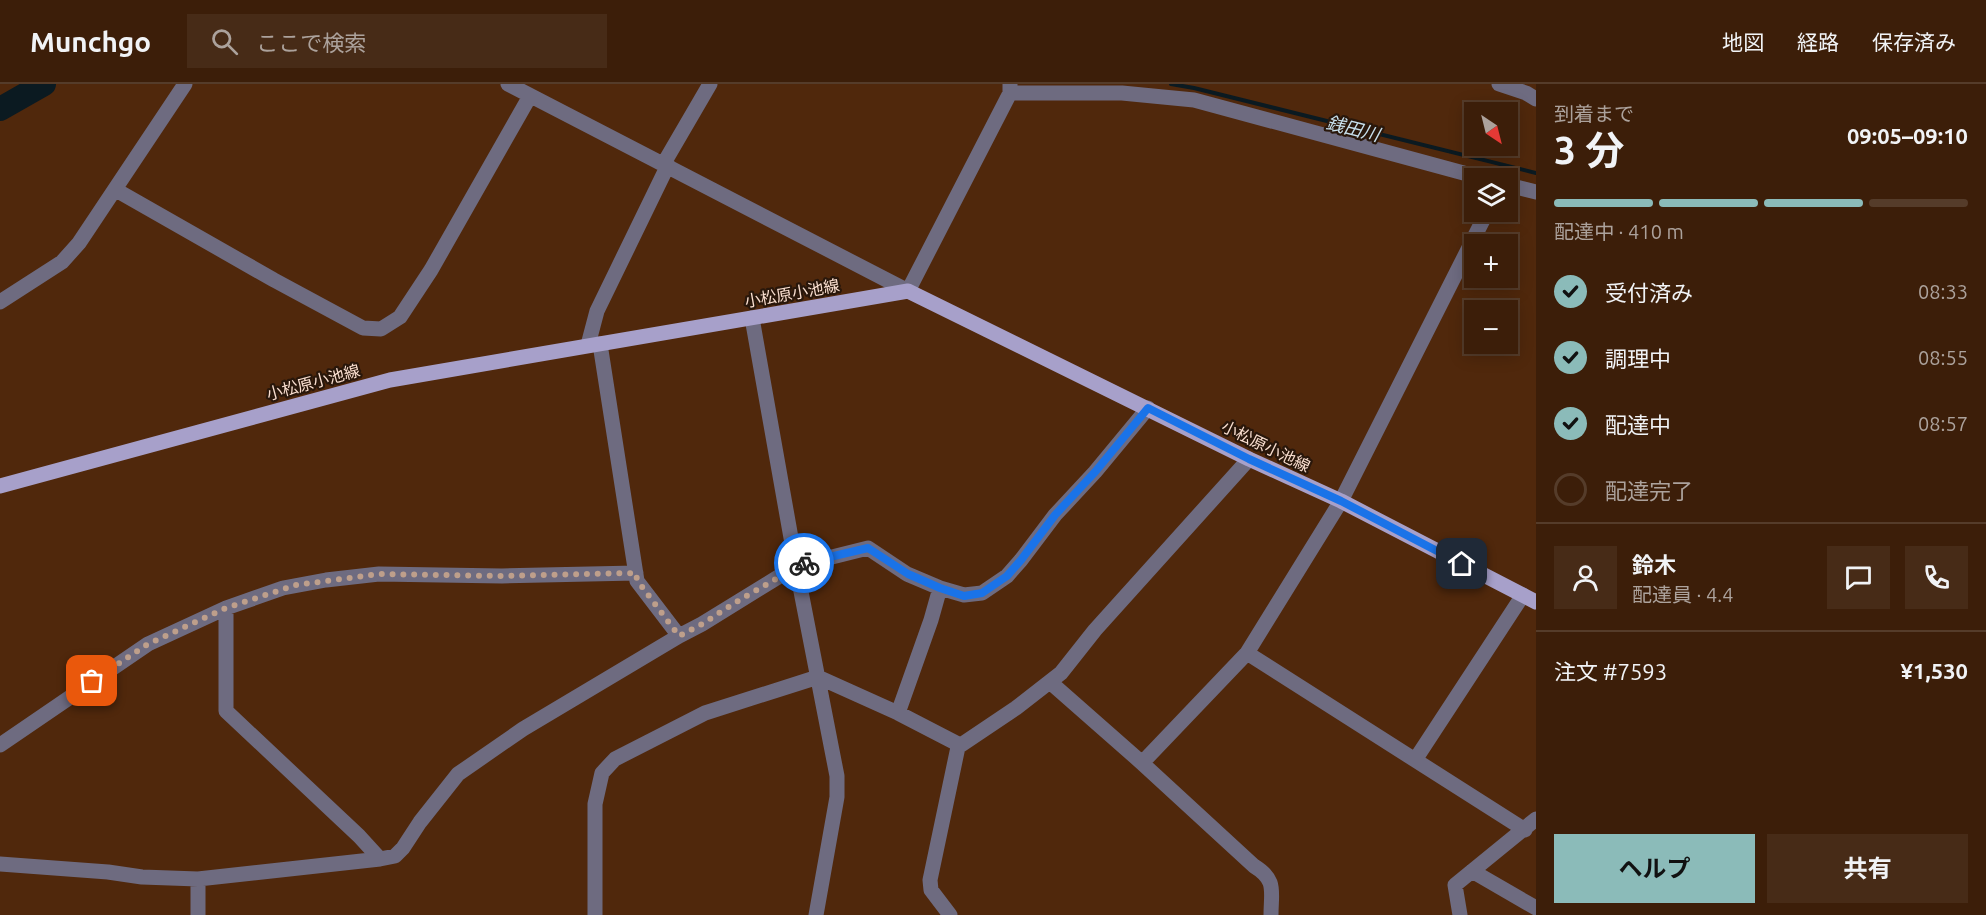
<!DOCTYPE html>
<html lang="ja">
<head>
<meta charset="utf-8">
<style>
  :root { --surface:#3c1e09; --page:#472b17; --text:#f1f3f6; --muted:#aca29c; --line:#553c2a; --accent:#8bbbb9 }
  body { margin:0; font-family:Ubuntu,"Noto Sans JP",sans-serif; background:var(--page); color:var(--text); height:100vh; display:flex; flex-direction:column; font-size:22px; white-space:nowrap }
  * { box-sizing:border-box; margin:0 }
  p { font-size:20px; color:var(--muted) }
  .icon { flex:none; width:33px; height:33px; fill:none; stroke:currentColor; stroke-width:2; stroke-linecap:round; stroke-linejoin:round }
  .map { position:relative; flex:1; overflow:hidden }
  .sheet { display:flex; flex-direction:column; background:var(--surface); width:450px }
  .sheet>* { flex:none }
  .needle { width:39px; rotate:145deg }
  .buttons { position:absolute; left:1464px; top:18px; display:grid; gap:12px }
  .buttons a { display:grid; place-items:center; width:54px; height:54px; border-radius:0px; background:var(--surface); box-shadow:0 3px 15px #0003,0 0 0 2px var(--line); font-size:30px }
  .pin { position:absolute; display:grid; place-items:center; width:51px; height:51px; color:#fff; margin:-26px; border-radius:12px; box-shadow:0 3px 9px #0006 }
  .courier { position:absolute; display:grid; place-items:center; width:60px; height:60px; margin:-30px; border:4px solid #1a73e8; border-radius:50%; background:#fff; color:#222; box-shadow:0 2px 8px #0007 }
  .summary em { font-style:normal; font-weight:700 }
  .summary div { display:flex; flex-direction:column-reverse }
  .summary { display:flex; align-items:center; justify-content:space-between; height:102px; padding:0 18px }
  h1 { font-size:39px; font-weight:700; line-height:45px }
  .bar { display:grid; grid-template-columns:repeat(4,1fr); gap:9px 6px; align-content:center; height:72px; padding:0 18px }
  .bar i { height:8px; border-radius:4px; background:var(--line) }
  .bar .selected { background:var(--accent) }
  .bar p { grid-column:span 4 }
  .line { display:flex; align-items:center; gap:15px; padding:0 18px; border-top:2px solid var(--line) }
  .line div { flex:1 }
  .round { display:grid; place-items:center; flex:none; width:63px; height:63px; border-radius:0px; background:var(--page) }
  ol { padding:0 18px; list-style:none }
  li { display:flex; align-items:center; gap:18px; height:66px }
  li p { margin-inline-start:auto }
  li .icon { padding:6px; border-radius:50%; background:var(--accent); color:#111; stroke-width:4 }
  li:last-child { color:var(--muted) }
  li i { width:33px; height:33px; border:3px solid var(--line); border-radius:50% }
  .action { display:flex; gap:12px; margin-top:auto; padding:12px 18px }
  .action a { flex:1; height:69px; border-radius:0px; background:var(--accent); color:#111; font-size:24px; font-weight:700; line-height:69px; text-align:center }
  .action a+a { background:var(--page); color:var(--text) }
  header { display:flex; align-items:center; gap:36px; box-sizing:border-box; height:84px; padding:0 30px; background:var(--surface); border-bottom:2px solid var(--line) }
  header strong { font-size:28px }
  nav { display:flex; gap:33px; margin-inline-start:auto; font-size:21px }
  .search { width:420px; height:54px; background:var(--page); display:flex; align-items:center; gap:15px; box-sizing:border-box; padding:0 21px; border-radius:0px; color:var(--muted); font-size:22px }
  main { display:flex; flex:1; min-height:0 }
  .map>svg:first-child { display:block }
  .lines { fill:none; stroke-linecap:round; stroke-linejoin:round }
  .stream { stroke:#0b1a21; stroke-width:4 }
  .river { stroke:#0b1a21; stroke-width:24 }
  .minor { stroke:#6e6b80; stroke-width:15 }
  .major { stroke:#a7a0ca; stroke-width:15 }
  .done { stroke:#be9f8b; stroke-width:6; stroke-dasharray:0 10.8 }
  .route { stroke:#1a73e8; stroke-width:8 }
  .labels { text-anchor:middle; stroke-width:4.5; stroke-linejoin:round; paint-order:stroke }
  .street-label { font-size:16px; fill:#fadfd0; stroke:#29170b }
  .water-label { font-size:18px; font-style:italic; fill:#c9e1ee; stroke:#29170b }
</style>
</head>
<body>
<header>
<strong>Munchgo</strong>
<div class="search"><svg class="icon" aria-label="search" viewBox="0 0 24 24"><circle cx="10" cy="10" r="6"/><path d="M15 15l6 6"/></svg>ここで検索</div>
<nav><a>地図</a><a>経路</a><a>保存済み</a></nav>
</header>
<main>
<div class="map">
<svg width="1536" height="831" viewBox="0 0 1536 831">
  <rect width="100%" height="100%" fill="#50280c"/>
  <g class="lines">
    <path class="stream" d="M1171 0 1194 4 1536 89"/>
    <path class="river" d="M0 25 44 0"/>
    <path class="minor" d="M508 0 908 207 1010 9V0
      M1499 0 1526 9 1536 15
      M1010 9H1122L1194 16 1482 94
      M664 79 710 0
      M1508 101 1536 108
      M116 106 274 196 363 244 381 245 400 233 431 186 530 12
      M0 218 62 178 79 159 185 0
      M752 234 796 482 837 692V713L816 831
      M600 260 637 497 679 552
      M588 261 597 227 668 81
      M226 524V627L359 752 380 775
      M1247 569 1525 746
      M1050 598 1142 679 1254 782C1277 796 1271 807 1271 831
      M898 629 931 536 940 504
      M0 661 148 560 226 524 283 504 326 496 379 490 502 492 636 489
      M1415 676 1523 511
      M1142 679 1247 569 1341 417 1487 128
      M0 780 108 788 142 793 198 795 380 775 395 772 403 764 420 738 458 690 523 645 679 552 702 540 796 482 868 464 907 490 940 504 964 511 982 509 1007 492 1021 476 1055 431 1095 388 1148 324
      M1472 787 1536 824
      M198 831V795
      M595 831V720L602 689 615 675 705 629 818 593 898 629 956 659 958 663
      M950 831 931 806 930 796 958 663 1016 624 1061 589 1095 546 1249 375
      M1460 831 1455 801 1536 735"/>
    <path class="major" d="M0 402 390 296 908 207 1249 375 1341 417 1536 518"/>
  </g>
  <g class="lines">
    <path class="done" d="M92 597 148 560 226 524 296 501 379 490 502 492 636 489 637 496 679 552 702 540 741 515 804 479"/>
    <path class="route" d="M804 479 868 464 908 490 940 504 964 512 982 509 1007 492 1021 476 1055 431 1095 388 1148 324 1249 375 1341 417 1462 480"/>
  </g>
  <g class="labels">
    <g class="street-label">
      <text transform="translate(792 209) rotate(-10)" y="6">小松原小池線</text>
      <text transform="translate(313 298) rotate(-15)" y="6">小松原小池線</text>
      <text transform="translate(1266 362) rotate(26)" y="6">小松原小池線</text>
    </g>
    <g class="water-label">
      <text transform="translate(1353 45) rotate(14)" y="6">銭田川</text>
    </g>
  </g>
</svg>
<div class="buttons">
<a><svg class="needle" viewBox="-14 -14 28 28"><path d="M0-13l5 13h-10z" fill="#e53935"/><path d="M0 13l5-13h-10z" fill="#aca29c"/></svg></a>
<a><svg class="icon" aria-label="layers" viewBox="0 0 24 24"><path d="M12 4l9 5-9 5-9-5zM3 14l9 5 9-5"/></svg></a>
<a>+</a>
<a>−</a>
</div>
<div class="pin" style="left:92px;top:597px;background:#ea580c"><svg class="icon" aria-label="bag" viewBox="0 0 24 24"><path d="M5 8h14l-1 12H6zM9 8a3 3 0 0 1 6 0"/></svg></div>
<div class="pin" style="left:1462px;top:480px;background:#1f2937"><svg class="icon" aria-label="home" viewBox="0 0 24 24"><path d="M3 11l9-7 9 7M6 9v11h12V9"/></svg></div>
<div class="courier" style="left:804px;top:479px"><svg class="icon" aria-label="bike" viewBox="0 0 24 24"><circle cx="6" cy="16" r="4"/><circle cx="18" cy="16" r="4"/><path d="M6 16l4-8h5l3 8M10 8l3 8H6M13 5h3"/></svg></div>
</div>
<section class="sheet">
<div class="summary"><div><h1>3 分</h1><p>到着まで</p></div><em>09:05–09:10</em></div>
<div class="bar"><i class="selected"></i><i class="selected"></i><i class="selected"></i><i></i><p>配達中 · 410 m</p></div>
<ol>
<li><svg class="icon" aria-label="check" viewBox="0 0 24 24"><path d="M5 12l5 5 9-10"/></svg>受付済み<p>08:33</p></li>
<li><svg class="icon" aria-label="check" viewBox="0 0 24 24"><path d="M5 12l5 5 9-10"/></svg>調理中<p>08:55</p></li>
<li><svg class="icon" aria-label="check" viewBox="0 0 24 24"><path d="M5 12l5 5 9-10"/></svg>配達中<p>08:57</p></li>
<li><i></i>配達完了</li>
</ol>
<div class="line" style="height:108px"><a class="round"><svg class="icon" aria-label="person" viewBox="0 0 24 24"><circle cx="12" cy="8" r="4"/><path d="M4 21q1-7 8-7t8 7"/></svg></a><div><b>鈴木</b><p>配達員 · 4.4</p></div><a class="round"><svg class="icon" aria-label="chat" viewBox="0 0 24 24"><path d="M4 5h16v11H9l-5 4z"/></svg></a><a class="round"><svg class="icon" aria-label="phone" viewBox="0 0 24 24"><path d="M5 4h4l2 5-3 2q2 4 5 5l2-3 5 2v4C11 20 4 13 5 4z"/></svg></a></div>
<div class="line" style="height:78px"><div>注文 #7593</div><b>¥1,530</b></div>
<div class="action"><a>ヘルプ</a><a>共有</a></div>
</section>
</main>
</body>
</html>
